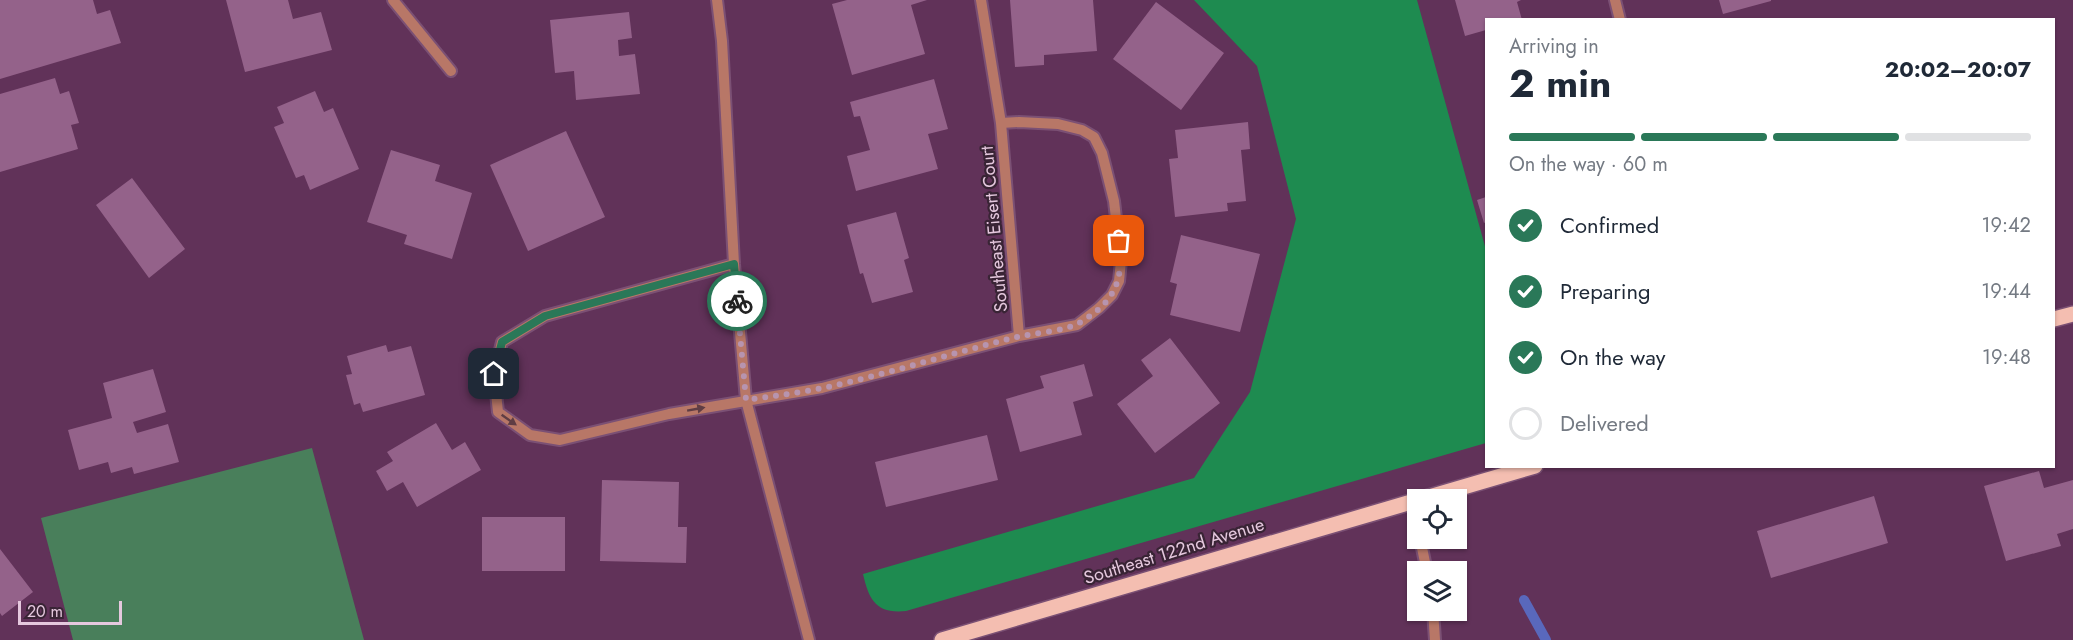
<!DOCTYPE html>
<html lang="en">
<head>
<meta charset="utf-8">
<style>
  :root { --surface:#fff; --page:#f2f2f3; --text:#1f2937; --muted:#747a83; --line:#e0e1e3; --accent:#2a7858 }
  body { margin:0; font-family:Jost,sans-serif; background:var(--page); color:var(--text); height:100vh; display:flex; flex-direction:column; font-size:22px; white-space:nowrap }
  * { box-sizing:border-box; margin:0 }
  p { font-size:20px; color:var(--muted) }
  .icon { flex:none; width:33px; height:33px; fill:none; stroke:currentColor; stroke-width:2; stroke-linecap:round; stroke-linejoin:round }
  .map { position:relative; flex:1; overflow:hidden }
  .side { position:absolute; left:1485px; top:18px; width:570px; height:450px; display:flex; flex-direction:column; background:var(--surface); border-radius:0px; box-shadow:0 2px 4px #0004 }
  .side>* { flex:none }
  .buttons { position:absolute; left:1407px; top:489px; display:grid; gap:12px }
  .buttons a { display:grid; place-items:center; width:60px; height:60px; border-radius:0px; background:var(--surface); box-shadow:0 2px 4px #0004; font-size:30px }
  .scale { position:absolute; left:18px; bottom:15px; width:104px; box-sizing:border-box; padding-left:6px; border:3px solid #e5c8de; border-top:0; font-size:16px; line-height:21px; white-space:nowrap; color:#e5c8de; -webkit-text-stroke:4px #392435; paint-order:stroke }
  .pin { position:absolute; display:grid; place-items:center; width:51px; height:51px; color:#fff; margin:-26px; border-radius:12px; box-shadow:0 3px 9px #0006 }
  .courier { position:absolute; display:grid; place-items:center; width:60px; height:60px; margin:-30px; border:4px solid #2a7858; border-radius:50%; background:#fff; color:#222; box-shadow:0 2px 8px #0007 }
  .summary em { font-style:normal; font-weight:700 }
  .summary div { display:flex; flex-direction:column-reverse }
  .summary { display:flex; align-items:center; justify-content:space-between; height:102px; padding:0 24px }
  h1 { font-size:39px; font-weight:700; line-height:45px }
  .bar { display:grid; grid-template-columns:repeat(4,1fr); gap:9px 6px; align-content:center; height:72px; padding:0 24px }
  .bar i { height:8px; border-radius:4px; background:var(--line) }
  .bar .selected { background:var(--accent) }
  .bar p { grid-column:span 4 }
  ol { padding:0 24px; list-style:none }
  li { display:flex; align-items:center; gap:18px; height:66px }
  li p { margin-inline-start:auto }
  li .icon { padding:6px; border-radius:50%; background:var(--accent); color:#fff; stroke-width:4 }
  li:last-child { color:var(--muted) }
  li i { width:33px; height:33px; border:3px solid var(--line); border-radius:50% }
  .map>svg:first-child { display:block }
  .green { fill:#497f5b }
  .forest { fill:#1e8b50 }
  .lines { fill:none; stroke-linecap:round; stroke-linejoin:round }
  .stream { stroke:#5968bc; stroke-width:10 }
  .building { fill:#94628a }
  .minor-casing { stroke:#7b5074; stroke-width:14 }
  .major-casing { stroke:#7b5074; stroke-width:18 }
  .minor { stroke:#b87767; stroke-width:10 }
  .major { stroke:#f4beb1; stroke-width:15 }
  .oneway { fill:#5f3d44 }
  .done { stroke:#b794af; stroke-width:6; stroke-dasharray:0 10.8 }
  .route { stroke:#2a7858; stroke-width:8 }
  .labels { text-anchor:middle; stroke-width:4.5; stroke-linejoin:round; paint-order:stroke }
  .street-label { font-size:18px; fill:#e5c8de; stroke:#392435 }
</style>
</head>
<body>
<div class="map">
<svg width="2073" height="640" viewBox="0 0 2073 640">
  <rect width="100%" height="100%" fill="#613259"/>
  <path class="green" d="M312 448 364 640H73L41 518Z"/>
  <path class="forest" d="M1194 0H1417L1486 250V443L906 611C876 614 869 600 863 574L1194 478 1250 392 1296 219 1257 66Z"/>
  <g class="lines">
    <path class="stream" d="M1524 600 1546 640"/>
  </g>
  <path class="building" d="M0 0H93L97 14 110 10 121 43 0 79Z
    M226 0H288L293 19 321 12 332 50 245 72Z
    M847 0H927L911 5 925 54 852 75 832 4Z
    M1010 0H1093L1097 51 1044 55V65L1015 67Z
    M1455 0H1521L1517 2 1522 20H1486V30L1465 36Z
    M1719 0H1771V1L1723 14Z
    M1156 2 1224 53 1181 110 1113 59Z
    M629 12 632 38 618 40 619 56 635 54 640 94 576 100 574 71 555 73 550 20Z
    M55 78 60 94 69 91 79 123 71 125 78 149 0 172V94Z
    M934 79 948 129 928 134 938 169 856 191 847 156 870 150 860 116 854 117 850 102Z
    M315 91 324 112 333 108 359 169 310 190 304 175 296 178 274 127 284 123 277 107Z
    M1248 122 1250 149 1241 150 1246 201 1227 203 1228 211 1175 217 1169 159 1178 158 1175 130Z
    M566 131 605 217 528 251 490 165Z
    M391 150 440 165 435 181 472 193 452 259 404 244 407 235 367 222Z
    M132 178 185 249 149 278 96 205Z
    M1486 197V222L1484 223 1477 200Z
    M896 212 909 258 904 260 913 292 872 303 863 273 860 274 847 225Z
    M1181 235 1260 254 1240 332 1170 315 1177 284 1170 282Z
    M1170 338 1220 403 1155 453 1117 404 1153 376 1141 360Z
    M386 345 388 352 411 346 425 395 363 412 360 403 354 405 346 375 352 374 347 356Z
    M1084 364 1093 396 1073 402 1082 435 1020 452 1006 399 1044 388 1040 376Z
    M153 369 166 412 133 422 137 433 168 424 179 462 134 474 132 467 111 473 108 462 79 470 68 430 112 418 103 383Z
    M436 423 452 450 465 442 481 470 417 507 403 482 387 491 376 471 393 461 387 452Z
    M987 435 998 480 886 507 875 462Z
    M2039 471 2044 488 2073 480V529L2057 534 2061 546 2006 561 1984 486Z
    M602 480 679 482 678 527H687L686 563 600 561Z
    M1874 496 1888 543 1771 578 1757 531Z
    M482 517H565V571H482Z
    M0 549 33 592 2 616 0 613Z"/>
  <g class="lines">
    <defs>
      <path id="minor" d="M393 0 451 71
        M717 0 722 41 734 264 746 400 809 640
        M981 0 1001 123 1019 336
        M1615 0 1620 20
        M734 264 545 316 502 342 494 374 498 412 530 435 560 440 669 414 822 388 1019 336 1077 325 1099 308 1112 295 1119 281 1121 261 1114 201 1102 153 1094 137 1082 130 1058 124 1019 122 1001 123
        M1412 502 1418 527
        M1420 538 1427 572
        M1433 610 1435 640"/>
      <path id="major" d="M2054 319 2073 314
        M1419 500 1535 466
        M942 640 1418 500"/>
    </defs>
    <use href="#minor" class="minor-casing"/>
    <use href="#major" class="major-casing"/>
    <use href="#minor" class="minor"/>
    <use href="#major" class="major"/>
  </g>
  <defs><path id="oneway-solid" d="M-6-.8H1V-3.2L6.5 0L1 3.2V.8H-6Z" transform="scale(1.5)"/></defs>
  <g class="oneway">
    <use href="#oneway-solid" transform="translate(696 409) rotate(-10)"/>
    <use href="#oneway-solid" transform="translate(509 420) rotate(35)"/>
  </g>
  <g class="lines">
    <path class="done" d="M737 301 746 400C772 396 798 393 823 388 888 374 952 353 1017 337 1033 333 1065 331 1079 323 1115 302 1124 281 1119 241"/>
    <path class="route" d="M494 374 502 342 545 316 734 264 737 301"/>
  </g>
  <g class="labels">
    <g class="street-label">
      <text transform="translate(994 229) rotate(-95)" y="6">Southeast Eisert Court</text>
      <text transform="translate(1174 551) rotate(-17)" y="6">Southeast 122nd Avenue</text>
    </g>
  </g>
</svg>
<div class="buttons">
<a><svg class="icon" aria-label="locate" viewBox="0 0 24 24"><circle cx="12" cy="12" r="6"/><path d="M12 2v4M12 18v4M2 12h4M18 12h4"/></svg></a>
<a><svg class="icon" aria-label="layers" viewBox="0 0 24 24"><path d="M12 4l9 5-9 5-9-5zM3 14l9 5 9-5"/></svg></a>
</div>
<div class="scale">20 m</div>
<div class="pin" style="left:1119px;top:241px;background:#ea580c"><svg class="icon" aria-label="bag" viewBox="0 0 24 24"><path d="M5 8h14l-1 12H6zM9 8a3 3 0 0 1 6 0"/></svg></div>
<div class="pin" style="left:494px;top:374px;background:#1f2937"><svg class="icon" aria-label="home" viewBox="0 0 24 24"><path d="M3 11l9-7 9 7M6 9v11h12V9"/></svg></div>
<div class="courier" style="left:737px;top:301px"><svg class="icon" aria-label="bike" viewBox="0 0 24 24"><circle cx="6" cy="16" r="4"/><circle cx="18" cy="16" r="4"/><path d="M6 16l4-8h5l3 8M10 8l3 8H6M13 5h3"/></svg></div>
<section class="side">
<div class="summary"><div><h1>2 min</h1><p>Arriving in</p></div><em>20:02–20:07</em></div>
<div class="bar"><i class="selected"></i><i class="selected"></i><i class="selected"></i><i></i><p>On the way · 60 m</p></div>
<ol>
<li><svg class="icon" aria-label="check" viewBox="0 0 24 24"><path d="M5 12l5 5 9-10"/></svg>Confirmed<p>19:42</p></li>
<li><svg class="icon" aria-label="check" viewBox="0 0 24 24"><path d="M5 12l5 5 9-10"/></svg>Preparing<p>19:44</p></li>
<li><svg class="icon" aria-label="check" viewBox="0 0 24 24"><path d="M5 12l5 5 9-10"/></svg>On the way<p>19:48</p></li>
<li><i></i>Delivered</li>
</ol>
</section>
</div>
</body>
</html>
